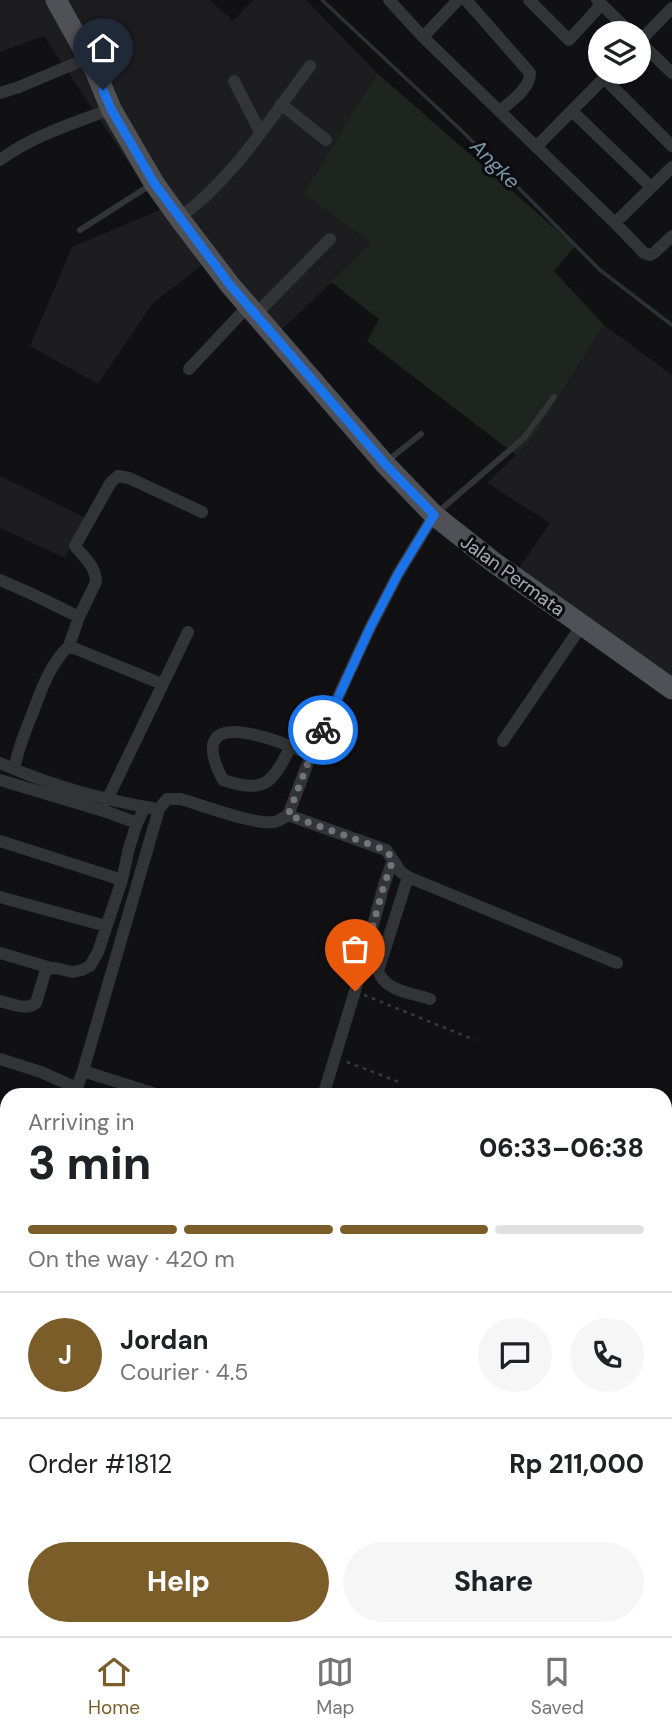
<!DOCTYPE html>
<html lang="en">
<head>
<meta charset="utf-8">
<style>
  :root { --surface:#fff; --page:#f6f6f6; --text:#202124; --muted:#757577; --line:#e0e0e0; --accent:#7b5d2a }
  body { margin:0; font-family:"DM Sans",sans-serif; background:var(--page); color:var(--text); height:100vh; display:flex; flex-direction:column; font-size:26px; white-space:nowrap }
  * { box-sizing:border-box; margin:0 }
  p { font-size:23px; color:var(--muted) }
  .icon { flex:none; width:38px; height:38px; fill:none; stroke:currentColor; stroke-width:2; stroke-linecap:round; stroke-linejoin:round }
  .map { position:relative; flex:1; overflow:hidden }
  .details { position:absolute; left:0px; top:1088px; width:672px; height:548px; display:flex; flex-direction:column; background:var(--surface); border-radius:21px 21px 0 0; box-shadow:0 4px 10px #0003 }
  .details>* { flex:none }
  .controls { position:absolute; left:588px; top:21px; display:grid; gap:14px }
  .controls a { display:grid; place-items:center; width:63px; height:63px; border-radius:50%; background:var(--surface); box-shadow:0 4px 10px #0003; font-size:35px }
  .pin { position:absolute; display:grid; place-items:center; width:60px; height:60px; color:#fff; margin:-72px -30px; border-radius:50% 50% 50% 0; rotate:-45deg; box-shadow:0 0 7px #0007 }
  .pin .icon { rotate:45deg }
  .courier { position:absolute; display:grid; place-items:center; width:70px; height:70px; margin:-35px; border:5px solid #1a73e8; border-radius:50%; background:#fff; color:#222; box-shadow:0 2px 9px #0007 }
  .head em { font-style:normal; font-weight:800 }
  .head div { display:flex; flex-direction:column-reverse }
  .head { display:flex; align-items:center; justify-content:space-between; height:119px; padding:0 28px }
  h1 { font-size:46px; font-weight:800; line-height:52px }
  .bar { display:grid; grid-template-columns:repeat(4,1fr); gap:10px 7px; align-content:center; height:84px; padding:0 28px }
  .bar i { height:9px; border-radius:5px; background:var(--line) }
  .bar .on { background:var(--accent) }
  .bar p { grid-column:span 4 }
  .line { display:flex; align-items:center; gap:18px; padding:0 28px; border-top:2px solid var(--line) }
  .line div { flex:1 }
  .round { display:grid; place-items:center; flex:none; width:74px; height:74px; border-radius:37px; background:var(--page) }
  .cta { display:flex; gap:14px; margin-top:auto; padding:14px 28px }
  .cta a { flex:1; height:80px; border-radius:42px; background:var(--accent); color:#fff; font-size:28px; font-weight:800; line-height:80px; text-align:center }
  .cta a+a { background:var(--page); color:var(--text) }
  .menu { display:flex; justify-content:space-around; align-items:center; height:98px; border-top:2px solid var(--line); background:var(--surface); font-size:19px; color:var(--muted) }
  .menu a { display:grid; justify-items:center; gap:4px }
  .menu .on { color:var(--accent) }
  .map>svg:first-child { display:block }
  .built { fill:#1d1d20 }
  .green { fill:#1e251e }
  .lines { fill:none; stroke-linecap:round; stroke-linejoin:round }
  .stream { stroke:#2a3238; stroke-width:3.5 }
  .path { stroke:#393a3f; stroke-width:2.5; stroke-dasharray:3.5 5; stroke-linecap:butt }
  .lane { stroke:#333438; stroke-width:6 }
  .street { stroke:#333438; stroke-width:12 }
  .primary { stroke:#4f5157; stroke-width:21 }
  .done { stroke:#70747b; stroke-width:7; stroke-dasharray:0 12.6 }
  .route { stroke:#1a73e8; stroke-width:9 }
  .labels { text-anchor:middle; stroke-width:6; stroke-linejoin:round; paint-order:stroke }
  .street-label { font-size:19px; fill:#a3a9b3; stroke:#0c0c0e }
  .water-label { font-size:21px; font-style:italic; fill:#7b97ad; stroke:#0c0c0e }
</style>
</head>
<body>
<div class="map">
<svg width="672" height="1636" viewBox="0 0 672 1636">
  <rect width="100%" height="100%" fill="#111113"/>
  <path class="built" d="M0 0H210L233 21 253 0H306L377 73 305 194 373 243 273 338 210 259 152 304 98 384 30 346 72 247 160 210 44 36 0 52Z
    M604 325 672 375V679L515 574 550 523 487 483 532 439Z
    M0 476 86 518 65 558 0 528Z"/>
  <path class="green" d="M377 73 575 246 554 271 604 325 532 439 516 455 367 341 379 319 331 282 372 243 304 194Z"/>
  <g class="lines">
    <path class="stream" d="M322 0 461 130 600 270 672 325"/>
    <path class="path" d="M364 995 475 1040
      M347 1062 399 1082"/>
    <path class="lane" d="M80 230 149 186
      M386 462 421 434
      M438 512 524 438 554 397"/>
    <path class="street" d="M389 0 423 37 615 223 644 253 650 255 654 253 672 236
      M466 0 530 73C530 89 511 101 500 111
      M529 0 569 40 601 5
      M597 0 631 33
      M423 37 458 0
      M639 41 672 73
      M639 42 672 8
      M604 78 672 146
      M234 81 260 132
      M0 93 19 87 88 58
      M281 104 326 140
      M572 111 651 187
      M536 147 610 72
      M0 160C34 135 72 124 111 109
      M179 218C232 180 271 118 310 66
      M615 223 672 167
      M256 314 330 239
      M189 369 248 306
      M0 580 32 594 79 617
      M69 646 79 617 96 582C96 566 84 558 75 546L111 482 118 476 129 478 202 512
      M503 741 582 625
      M291 746C272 783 266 794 223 780 181 701 278 740 311 755
      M0 763C49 785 99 799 152 808
      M14 769C18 750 25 731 33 712 42 688 50 664 69 646L162 684
      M0 780 107 812 137 823
      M107 800 188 632
      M288 815 386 850 401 872 408 877 617 963
      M0 841 122 880
      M408 877 378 971C385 991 412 993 430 999
      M0 897 106 926
      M0 953 51 968
      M0 1001C12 1004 26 1011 36 1003L45 973 48 969 55 968 73 972 82 970 90 966 98 952 122 880 129 848 137 823 145 807
      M0 1059 41 1072 77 1088
      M83 1071 162 1096
      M74 1096 83 1071 159 809 167 799H181C202 805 254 825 273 822 278 822 283 818 288 815L311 755 370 628 398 574 434 515
      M323 1096 355 991 384 885 393 860
      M0 1118 7 1120
      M0 1178 7 1180
      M665 1301 672 1306
      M0 1324 7 1326
      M0 1404 7 1375
      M665 1453 672 1435
      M0 1459 7 1461
      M665 1475 672 1484
      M665 1536 672 1539
      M607 1636 609 1634 615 1636"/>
    <path class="primary" d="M56 0 95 70 111 109 154 183 179 218 230 285 385 464 434 515 492 561 672 689"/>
  </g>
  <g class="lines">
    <path class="done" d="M323 730 311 755 288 815 386 850 393 860 384 885 355 991"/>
    <path class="route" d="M103 90 111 109 154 183 230 285 385 464 434 515 398 574 370 628 323 730"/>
  </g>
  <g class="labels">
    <g class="street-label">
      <text transform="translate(513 575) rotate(36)" y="7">Jalan Permata</text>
    </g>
    <g class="water-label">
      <text transform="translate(495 164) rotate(45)" y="7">Angke</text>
    </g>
  </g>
</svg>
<div class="controls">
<a><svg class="icon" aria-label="layers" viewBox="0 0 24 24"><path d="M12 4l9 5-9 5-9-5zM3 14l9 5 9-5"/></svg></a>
</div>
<div class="pin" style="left:355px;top:991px;background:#ea580c"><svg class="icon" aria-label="bag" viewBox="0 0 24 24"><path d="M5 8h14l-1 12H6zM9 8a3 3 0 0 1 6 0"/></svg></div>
<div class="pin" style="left:103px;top:90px;background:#1f2937"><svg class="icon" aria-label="home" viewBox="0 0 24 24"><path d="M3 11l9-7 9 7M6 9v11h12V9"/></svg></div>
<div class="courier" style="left:323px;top:730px"><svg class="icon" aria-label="bike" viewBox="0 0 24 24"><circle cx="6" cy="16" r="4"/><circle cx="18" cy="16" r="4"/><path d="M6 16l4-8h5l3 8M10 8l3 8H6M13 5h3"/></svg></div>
<section class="details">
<div class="head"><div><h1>3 min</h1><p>Arriving in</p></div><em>06:33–06:38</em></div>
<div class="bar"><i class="on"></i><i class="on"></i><i class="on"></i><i></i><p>On the way · 420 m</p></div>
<div class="line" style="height:126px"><b class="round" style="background:var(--accent);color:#fff">J</b><div><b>Jordan</b><p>Courier · 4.5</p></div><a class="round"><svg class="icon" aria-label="chat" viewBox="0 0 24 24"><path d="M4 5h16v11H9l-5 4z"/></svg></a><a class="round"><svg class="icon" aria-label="phone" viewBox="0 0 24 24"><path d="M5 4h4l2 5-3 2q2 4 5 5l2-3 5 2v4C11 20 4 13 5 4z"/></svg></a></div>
<div class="line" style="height:91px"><div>Order #1812</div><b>Rp 211,000</b></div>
<div class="cta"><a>Help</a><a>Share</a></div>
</section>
</div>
<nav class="menu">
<a class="on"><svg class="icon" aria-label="home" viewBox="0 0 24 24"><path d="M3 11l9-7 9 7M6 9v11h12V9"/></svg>Home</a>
<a><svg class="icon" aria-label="map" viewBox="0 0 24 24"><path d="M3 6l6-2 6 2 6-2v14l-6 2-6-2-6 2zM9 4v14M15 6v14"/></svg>Map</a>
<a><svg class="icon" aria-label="saved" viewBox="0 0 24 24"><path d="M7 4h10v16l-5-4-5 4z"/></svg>Saved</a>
</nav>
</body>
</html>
